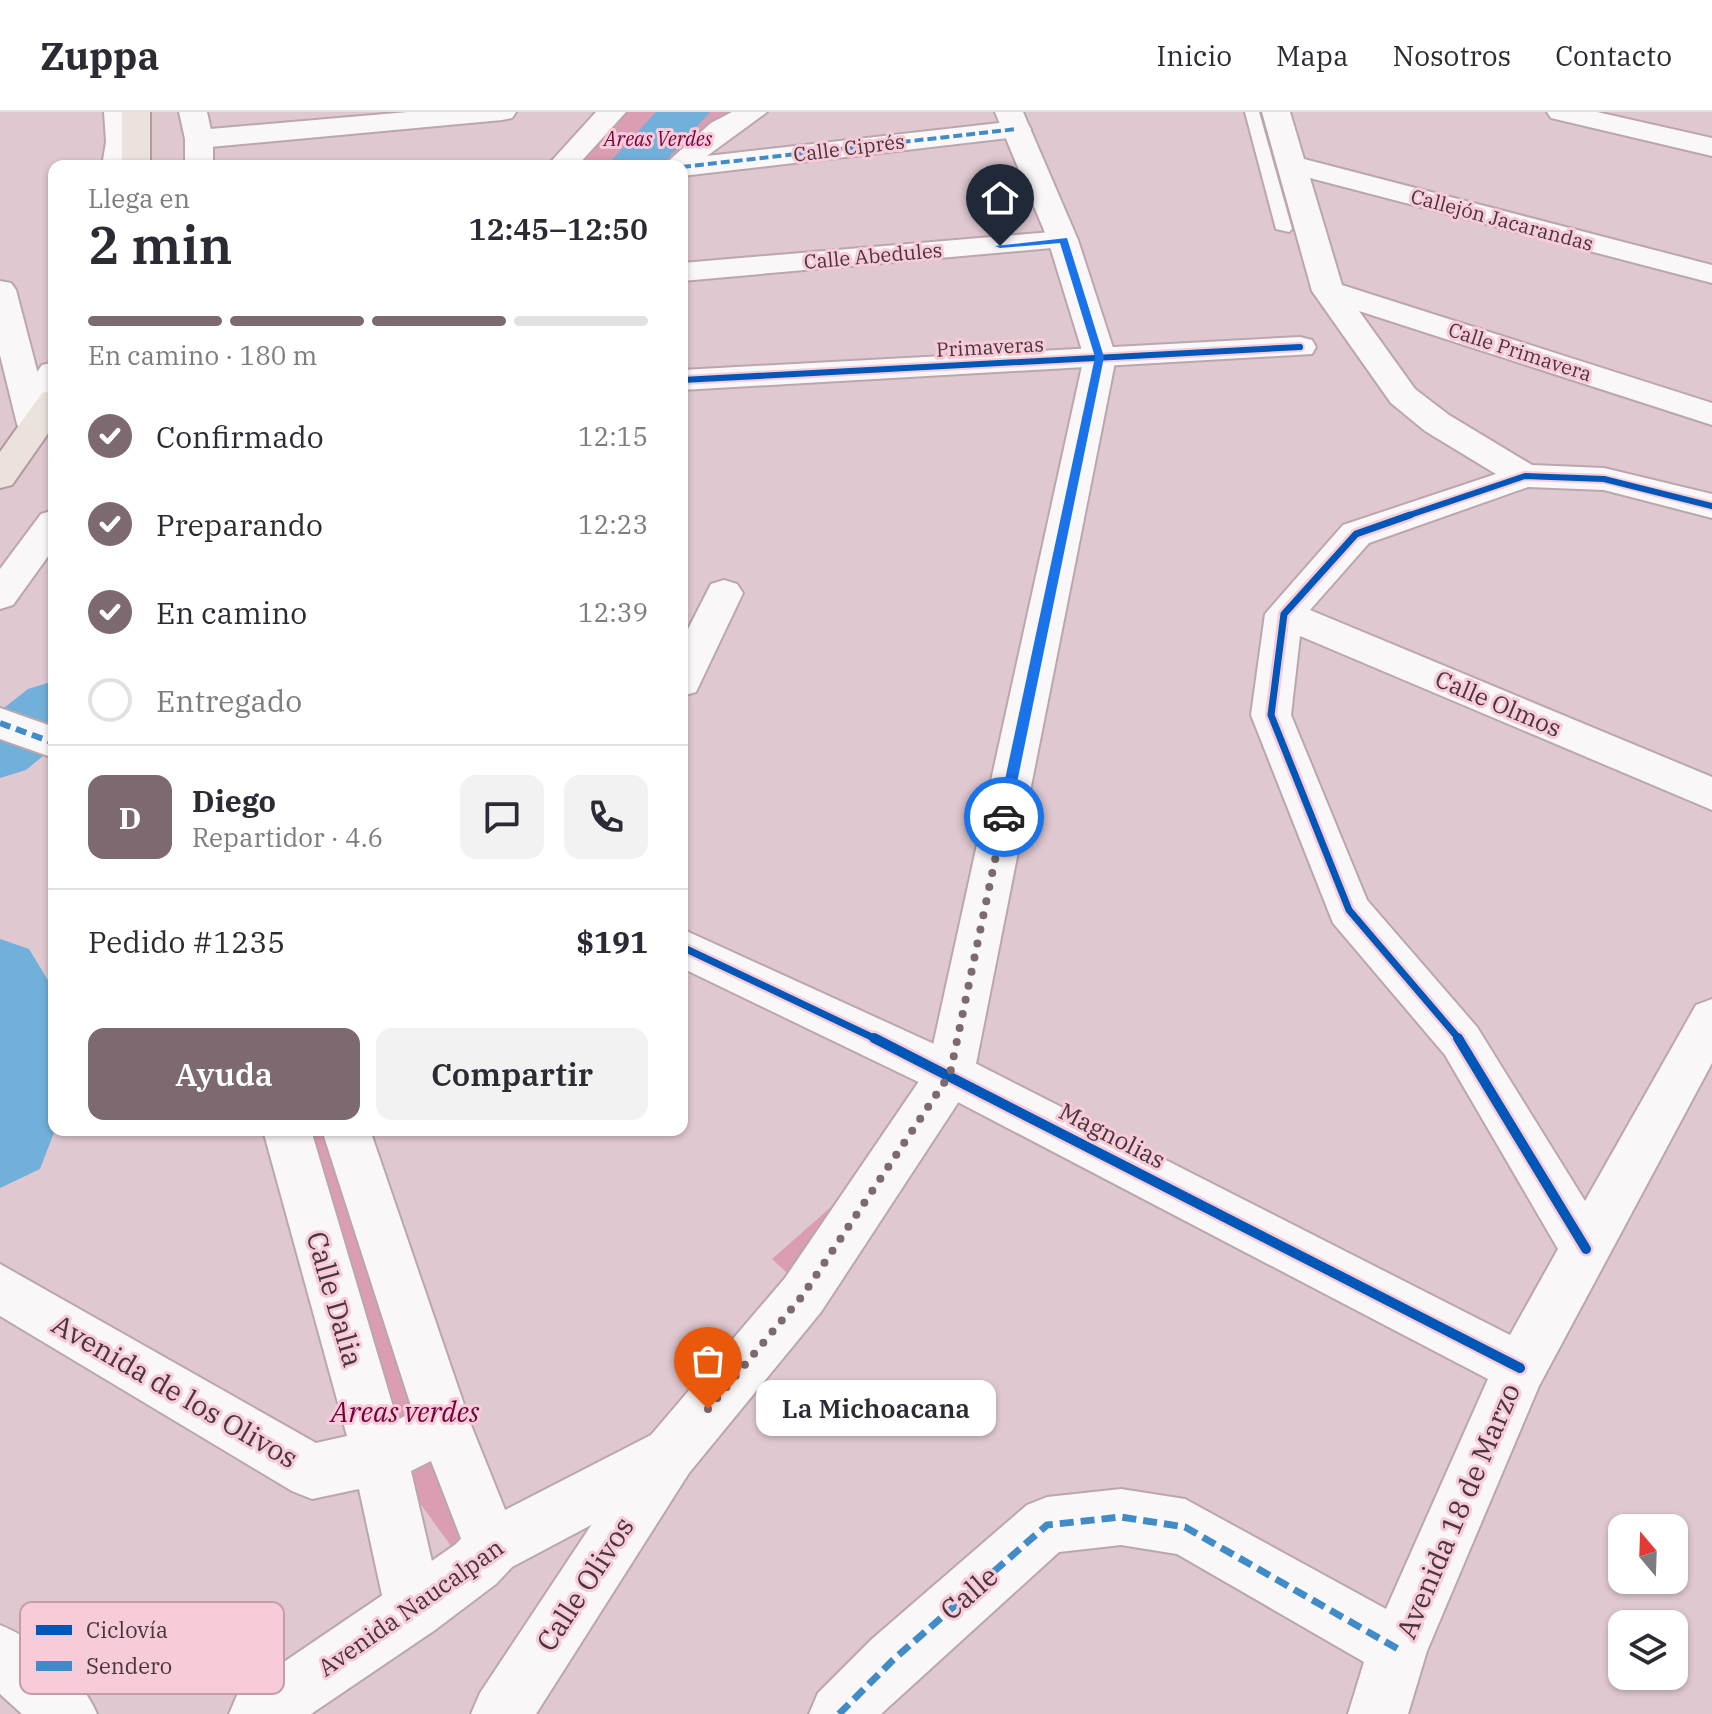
<!DOCTYPE html>
<html lang="es">
<head>
<meta charset="utf-8">
<style>
  :root { --surface:#fff; --page:#f2f2f3; --text:#2b2b33; --muted:#7c7c81; --line:#e1e1e2; --accent:#7d6970 }
  body { margin:0; font-family:"IBM Plex Serif",serif; background:var(--page); color:var(--text); height:100vh; display:flex; flex-direction:column; font-size:30px; white-space:nowrap }
  * { box-sizing:border-box; margin:0 }
  p { font-size:26px; color:var(--muted) }
  .icon { flex:none; width:44px; height:44px; fill:none; stroke:currentColor; stroke-width:2; stroke-linecap:round; stroke-linejoin:round }
  .map { position:relative; flex:1; overflow:hidden }
  .side { position:absolute; left:48px; top:48px; width:640px; height:976px; display:flex; flex-direction:column; background:var(--surface); border-radius:16px; box-shadow:0 2px 6px #0004 }
  .side>* { flex:none }
  .needle { width:52px; rotate:341deg }
  .buttons { position:absolute; left:1608px; top:1402px; display:grid; gap:16px }
  .buttons a { display:grid; place-items:center; width:80px; height:80px; border-radius:16px; background:var(--surface); box-shadow:0 2px 6px #0004; font-size:40px }
  .pin { position:absolute; display:grid; place-items:center; width:68px; height:68px; color:#fff; margin:-82px -34px; border-radius:50% 50% 50% 0; rotate:-45deg; box-shadow:0 0 8px #0007 }
  .pin .icon { rotate:45deg }
  .courier { position:absolute; display:grid; place-items:center; width:80px; height:80px; margin:-40px; border:6px solid #1a73e8; border-radius:50%; background:#fff; color:#222; box-shadow:0 2px 10px #0007 }
  .bubble { position:absolute; height:56px; border-radius:16px; background:var(--surface); box-shadow:0 2px 6px #0004; font-size:26px; font-weight:600; line-height:56px; text-align:center }
  .overview em { font-style:normal; font-weight:600 }
  .overview div { display:flex; flex-direction:column-reverse }
  .overview { display:flex; align-items:center; justify-content:space-between; height:136px; padding:0 40px }
  h1 { font-size:52px; font-weight:600; line-height:60px }
  .bar { display:grid; grid-template-columns:repeat(4,1fr); gap:12px 8px; align-content:center; height:96px; padding:0 40px }
  .bar i { height:10px; border-radius:6px; background:var(--line) }
  .bar .selected { background:var(--accent) }
  .bar p { grid-column:span 4 }
  .line { display:flex; align-items:center; gap:20px; padding:0 40px; border-top:2px solid var(--line) }
  .line div { flex:1 }
  .round { display:grid; place-items:center; flex:none; width:84px; height:84px; border-radius:16px; background:var(--page) }
  ol { padding:0 40px; list-style:none }
  li { display:flex; align-items:center; gap:24px; height:88px }
  li p { margin-inline-start:auto }
  li .icon { padding:8px; border-radius:50%; background:var(--accent); color:#fff; stroke-width:4 }
  li:last-child { color:var(--muted) }
  li i { width:44px; height:44px; border:4px solid var(--line); border-radius:50% }
  .button { display:flex; gap:16px; margin-top:auto; padding:16px 40px }
  .button a { flex:1; height:92px; border-radius:16px; background:var(--accent); color:#fff; font-size:32px; font-weight:600; line-height:92px; text-align:center }
  .button a+a { background:var(--page); color:var(--text) }
  header { display:flex; align-items:center; gap:48px; box-sizing:border-box; height:112px; padding:0 40px; background:var(--surface); border-bottom:2px solid var(--line) }
  header strong { font-size:38px }
  nav { display:flex; gap:44px; margin-inline-start:auto; font-size:28px }
  .map>svg:first-child { display:block }
  .green { fill:#da9db2 }
  .lines { fill:none; stroke-linecap:round; stroke-linejoin:round }
  .river { fill:#71b0da; fill-rule:evenodd }
  .lane-casing { stroke:#baa7ad; stroke-width:4 }
  .street-casing { stroke:#baa7ad; stroke-width:4 }
  .secondary-casing { stroke:#baa7ad; stroke-width:4 }
  .primary-casing { stroke:#b29d9a; stroke-width:4 }
  .lane { fill:#faf7f8; fill-rule:evenodd }
  .street { fill:#faf7f8; fill-rule:evenodd }
  .secondary { fill:#faf7f8; fill-rule:evenodd }
  .primary { fill:#ebe2de; fill-rule:evenodd }
  .quiet-far2 { stroke:#418cc7; stroke-width:4; stroke-dasharray:9 4; stroke-linecap:butt }
  .quiet-far1 { stroke:#418cc7; stroke-width:6; stroke-dasharray:11 6; stroke-linecap:butt }
  .quiet { stroke:#418cc7; stroke-width:7; stroke-dasharray:14 7; stroke-linecap:butt }
  .cycleway-far2-casing { stroke:#f8cbd9; stroke-width:10 }
  .cycleway-far1-casing { stroke:#f8cbd9; stroke-width:12 }
  .cycleway-casing { stroke:#f8cbd9; stroke-width:15 }
  .cycleway-far2 { stroke:#0057b8; stroke-width:6 }
  .cycleway-far1 { stroke:#0057b8; stroke-width:7 }
  .cycleway { stroke:#0057b8; stroke-width:10 }
  .route { fill:#1a73e8 }
  .done { stroke:#7d6970; stroke-width:8; stroke-dasharray:0 14.4 }
  .labels { text-anchor:middle; stroke-width:6; stroke-linejoin:round; paint-order:stroke }
  .far-park-label { font-size:20px; font-style:italic; fill:#75003e; stroke:#f8cbd9 }
  .far-street-label { font-size:20px; fill:#48363c; stroke:#f8cbd9 }
  .street-label { font-size:24px; fill:#48363c; stroke:#f8cbd9 }
  .near-street-label { font-size:28px; fill:#48363c; stroke:#f8cbd9 }
  .near-park-label { font-size:28px; font-style:italic; fill:#75003e; stroke:#f8cbd9 }
  .key { fill:#f8cbd9; stroke:#c39eaa; stroke-width:2 }
  .key-label { font-size:22px; fill:#48363c }
</style>
</head>
<body>
<header>
<strong>Zuppa</strong>
<nav><a>Inicio</a><a>Mapa</a><a>Nosotros</a><a>Contacto</a></nav>
</header>
<div class="map">
<svg width="1712" height="1602" viewBox="0 0 1712 1602">
  <rect width="100%" height="100%" fill="#e0c8d0"/>
  <path class="green" d="M614 0H752L677 54H564Z
    M288 1018H345L436 1290 470 1460 382 1339Z
    M831 1095 853 1111 796 1169 772 1147Z"/>
  <g class="lines">
    <path class="river" d="M656 0H710L661 54H606Z
      M54 569V635L26 658 0 666V599L28 577Z
      M0 827 29 837 54 878 55 1018 40 1057 0 1076Z"/>
    <defs>
      <path id="lane" d="M1245 0H1259L1292 117 1289 120 1276 117Z"/>
      <path id="street" d="M408 0H516L512 6 502 8 199 36 189 33 185 27 189 21 199 18Z
        M596 0H626L577 54H547Z
        M732 0H767L707 44 1017 9 1027 11 1031 17 1027 23 1017 25 682 64V54H663L711 11Z
        M1262 0H1290L1304 47 1712 153V171L1310 66 1342 173 1712 291V313L1359 199 1415 277 1449 303 1532 353 1604 356 1712 382V406L1604 378 1528 375 1369 431 1310 498 1712 665V698L1300 524 1291 603 1367 788 1477 915 1585 1089 1696 893 1712 887V951L1539 1274 1427 1539 1408 1602H1348L1364 1550 1177 1442 1121 1433 1059 1440 881 1602H809L818 1581 872 1527 1027 1393 1047 1385 1121 1377 1185 1387 1386 1497 1488 1267 933 977 682 856V817L967 947 1510 1223 1558 1137 1445 943 1333 811 1251 603 1265 502 1343 413 1496 362 1425 319 1391 291 1312 179Z
        M1547 0H1597L1712 26V44L1551 6Z
        M1063 119 1074 122 1078 128 1074 134 682 169V151Z
        M0 169 11 171 16 178 51 312 46 320 34 323 22 320 17 312 0 243Z
        M1300 225 1312 228 1316 235 1312 242 682 278V258Z
        M724 468 737 472 743 481 696 580 682 584V529L711 472Z
        M0 596 54 615V646L0 627Z
        M263 1018H311L397 1308 413 1300 322 1018H370L471 1313 520 1435 512 1455 492 1463 472 1455 431 1349 411 1359 443 1497 435 1518 414 1526 393 1518 385 1497 359 1377 312 1387 292 1379 0 1204V1152L316 1331 347 1324Z
        M670 1315 689 1323 697 1342 689 1361 536 1602H471L480 1581 651 1323Z
        M0 1513C37 1528 82 1565 97 1602H22L0 1582Z"/>
      <path id="secondary" d="M104 0H132L134 30 130 54H102L106 30Z
        M179 0H207L213 27V54H185V27Z
        M995 0H1023L1078 128 1116 245 974 962 967 977 821 1200 689 1361 512 1455 496 1472 435 1518 311 1602H229L238 1581 393 1476 456 1432 472 1415 651 1323 785 1166 928 956 1084 245 1048 128Z
        M54 250 51 312 46 320 34 323 22 320 17 312 37 260 42 253Z
        M54 398V436L13 493 0 497V457L41 402Z"/>
      <path id="primary" d="M122 0H150V54H122Z
        M54 278V313L12 373 0 376V340L42 281Z"/>
    </defs>
    <use href="#lane" class="lane-casing"/>
    <use href="#street" class="street-casing"/>
    <use href="#secondary" class="secondary-casing"/>
    <use href="#primary" class="primary-casing"/>
    <use href="#lane" class="lane"/>
    <use href="#street" class="street"/>
    <use href="#secondary" class="secondary"/>
    <use href="#primary" class="primary"/>
    <path class="quiet-far2" d="M682 55 1017 17"/>
    <path class="quiet-far1" d="M0 611 54 631"/>
    <path class="quiet" d="M839 1602 893 1548 1047 1413 1121 1405 1185 1415 1398 1537"/>
    <defs>
      <path id="cycleway-far2" d="M682 268 1300 235
        M1404 405 1525 364 1604 367 1712 394"/>
      <path id="cycleway-far1" d="M1410 403 1356 422 1284 502 1271 603 1349 798 1460 928
        M682 835 878 928"/>
      <path id="cycleway" d="M874 926 1520 1256
        M1458 926 1586 1137"/>
    </defs>
    <use href="#cycleway-far2" class="cycleway-far2-casing"/>
    <use href="#cycleway-far1" class="cycleway-far1-casing"/>
    <use href="#cycleway" class="cycleway-casing"/>
    <use href="#cycleway-far2" class="cycleway-far2"/>
    <use href="#cycleway-far1" class="cycleway-far1"/>
    <use href="#cycleway" class="cycleway"/>
  </g>
  <path class="route" d="M1067 126 1104 245 1010 705 1004 710 997 705 1095 245 1060 131 1000 136 995 134Z"/>
  <g class="lines">
    <path class="done" d="M708 1297 803 1183 950 962 1004 705"/>
  </g>
  <g class="labels">
    <g class="far-park-label">
      <text x="658" y="34">Areas Verdes</text>
    </g>
    <g class="far-street-label">
      <text transform="translate(849 36) rotate(-7)" y="7">Calle Ciprés</text>
      <text transform="translate(1502 108) rotate(15)" y="7">Callejón Jacarandas</text>
      <text transform="translate(873 144) rotate(-5)" y="7">Calle Abedules</text>
      <text transform="translate(990 235) rotate(-3)" y="7">Primaveras</text>
      <text transform="translate(1520 240) rotate(18)" y="7">Calle Primavera</text>
    </g>
    <g class="street-label">
      <text transform="translate(1498 592) rotate(23)" y="8">Calle Olmos</text>
      <text transform="translate(1112 1024) rotate(27)" y="8">Magnolias</text>
      <text transform="translate(411 1496) rotate(-35)" y="8">Avenida Naucalpan</text>
    </g>
    <g class="near-street-label">
      <text transform="translate(335 1187) rotate(74)" y="10">Calle Dalia</text>
      <text transform="translate(175 1279) rotate(30)" y="10">Avenida de los Olivos</text>
      <text transform="translate(1458 1399) rotate(-67)" y="10">Avenida 18 de Marzo</text>
      <text transform="translate(585 1472) rotate(-57)" y="10">Calle Olivos</text>
      <text transform="translate(969 1481) rotate(-41)" y="10">Calle</text>
    </g>
    <g class="near-park-label">
      <text x="405" y="1310">Areas verdes</text>
    </g>
  </g>
  <rect x="20" y="1490" width="264" height="92" rx="12" class="key"/>
  <rect x="36" y="1513" width="36" height="10" fill="#0057b8"/>
  <rect x="36" y="1549" width="36" height="10" fill="#418cc7"/>
  <g class="key-label">
    <text x="86" y="1526">Ciclovía</text>
    <text x="86" y="1562">Sendero</text>
  </g>
</svg>
<div class="buttons">
<a><svg class="needle" viewBox="-14 -14 28 28"><path d="M0-13l5 13h-10z" fill="#e53935"/><path d="M0 13l5-13h-10z" fill="#7c7c81"/></svg></a>
<a><svg class="icon" aria-label="layers" viewBox="0 0 24 24"><path d="M12 4l9 5-9 5-9-5zM3 14l9 5 9-5"/></svg></a>
</div>
<div class="pin" style="left:708px;top:1297px;background:#ea580c"><svg class="icon" aria-label="bag" viewBox="0 0 24 24"><path d="M5 8h14l-1 12H6zM9 8a3 3 0 0 1 6 0"/></svg></div>
<div class="pin" style="left:1000px;top:134px;background:#1f2937"><svg class="icon" aria-label="home" viewBox="0 0 24 24"><path d="M3 11l9-7 9 7M6 9v11h12V9"/></svg></div>
<div class="courier" style="left:1004px;top:705px"><svg class="icon" aria-label="car" viewBox="0 0 24 24"><path d="M5 17H2v-5l4-1 3-4h7l3 4 3 1v5h-3M9 17h6M6 11h13"/><circle cx="7" cy="17" r="2"/><circle cx="17" cy="17" r="2"/></svg></div>
<div class="bubble" style="left:756px;top:1268px;width:240px">La Michoacana</div>
<section class="side">
<div class="overview"><div><h1>2 min</h1><p>Llega en</p></div><em>12:45–12:50</em></div>
<div class="bar"><i class="selected"></i><i class="selected"></i><i class="selected"></i><i></i><p>En camino · 180 m</p></div>
<ol>
<li><svg class="icon" aria-label="check" viewBox="0 0 24 24"><path d="M5 12l5 5 9-10"/></svg>Confirmado<p>12:15</p></li>
<li><svg class="icon" aria-label="check" viewBox="0 0 24 24"><path d="M5 12l5 5 9-10"/></svg>Preparando<p>12:23</p></li>
<li><svg class="icon" aria-label="check" viewBox="0 0 24 24"><path d="M5 12l5 5 9-10"/></svg>En camino<p>12:39</p></li>
<li><i></i>Entregado</li>
</ol>
<div class="line" style="height:144px"><b class="round" style="background:var(--accent);color:#fff">D</b><div><b>Diego</b><p>Repartidor · 4.6</p></div><a class="round"><svg class="icon" aria-label="chat" viewBox="0 0 24 24"><path d="M4 5h16v11H9l-5 4z"/></svg></a><a class="round"><svg class="icon" aria-label="phone" viewBox="0 0 24 24"><path d="M5 4h4l2 5-3 2q2 4 5 5l2-3 5 2v4C11 20 4 13 5 4z"/></svg></a></div>
<div class="line" style="height:104px"><div>Pedido #1235</div><b>$191</b></div>
<div class="button"><a>Ayuda</a><a>Compartir</a></div>
</section>
</div>
</body>
</html>
